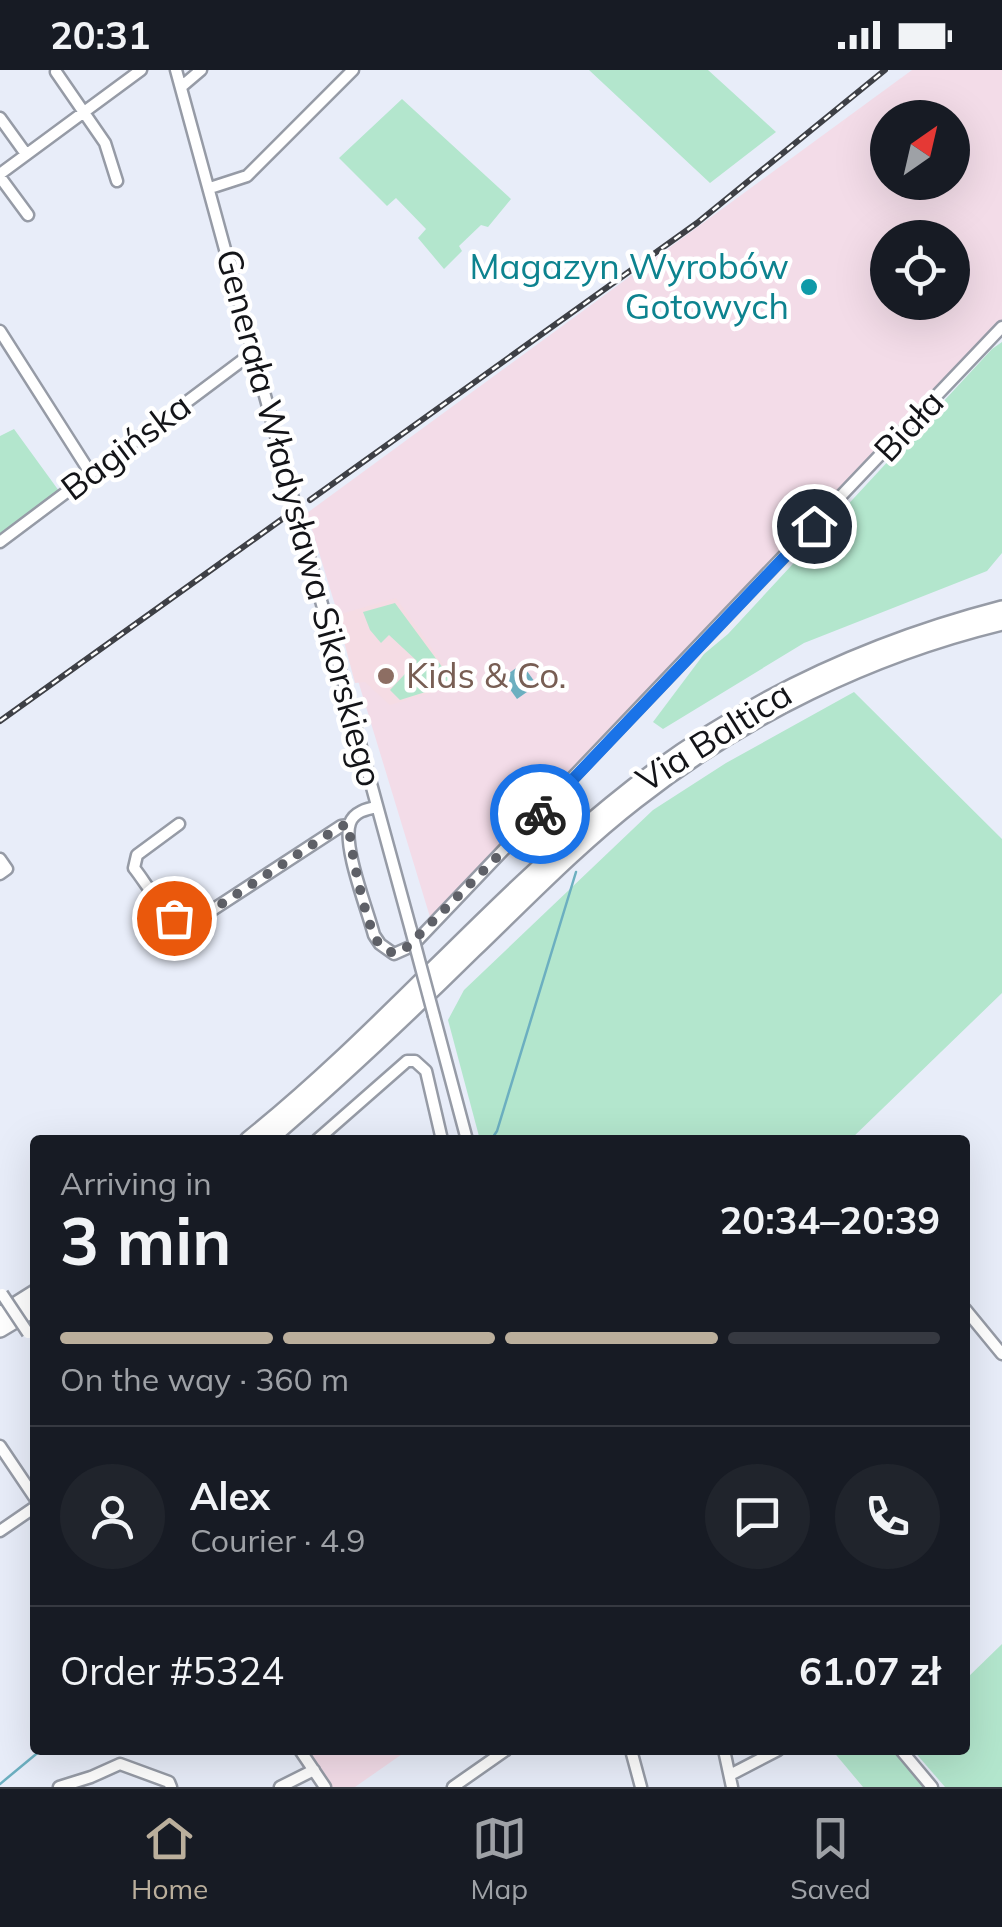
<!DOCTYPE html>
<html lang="en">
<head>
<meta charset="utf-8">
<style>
  :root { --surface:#171b24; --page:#20242c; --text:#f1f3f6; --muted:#9ea1a6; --line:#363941; --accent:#bbaf9c }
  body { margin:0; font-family:Mulish,sans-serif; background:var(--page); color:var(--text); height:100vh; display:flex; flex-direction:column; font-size:38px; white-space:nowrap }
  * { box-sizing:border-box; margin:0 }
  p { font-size:32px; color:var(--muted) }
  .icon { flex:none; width:55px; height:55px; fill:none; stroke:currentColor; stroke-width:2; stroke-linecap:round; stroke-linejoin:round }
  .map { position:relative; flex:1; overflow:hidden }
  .drawer { position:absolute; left:30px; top:1065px; width:940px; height:620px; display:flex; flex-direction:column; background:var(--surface); border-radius:10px; box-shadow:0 10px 40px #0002 }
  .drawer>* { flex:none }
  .needle { width:65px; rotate:34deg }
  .buttons { position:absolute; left:870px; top:30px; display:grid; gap:20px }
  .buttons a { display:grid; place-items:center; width:100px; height:100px; border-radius:50%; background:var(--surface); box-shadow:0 10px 40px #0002; font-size:50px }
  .pin { position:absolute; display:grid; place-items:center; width:85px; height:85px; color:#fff; margin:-42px; border:5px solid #fff; border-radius:50%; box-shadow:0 2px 10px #0007 }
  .courier { position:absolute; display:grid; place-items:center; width:100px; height:100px; margin:-50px; border:8px solid #1a73e8; border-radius:50%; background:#fff; color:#222; box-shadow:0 2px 12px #0007 }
  .summary em { font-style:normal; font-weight:700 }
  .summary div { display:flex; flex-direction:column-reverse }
  .summary { display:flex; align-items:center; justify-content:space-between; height:170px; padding:0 30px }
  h1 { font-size:65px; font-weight:700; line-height:75px }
  .bar { display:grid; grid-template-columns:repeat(4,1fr); gap:15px 10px; align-content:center; height:120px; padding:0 30px }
  .bar i { height:12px; border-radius:8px; background:var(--line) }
  .bar .current { background:var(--accent) }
  .bar p { grid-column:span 4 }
  .line { display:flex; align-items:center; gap:25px; padding:0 30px; border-top:2px solid var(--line) }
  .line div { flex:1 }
  .round { display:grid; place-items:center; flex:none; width:105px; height:105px; border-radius:52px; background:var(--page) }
  .status { display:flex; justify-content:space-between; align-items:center; height:70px; padding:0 50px; background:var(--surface); direction:ltr }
  .status svg { height:28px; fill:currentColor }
  .menu { display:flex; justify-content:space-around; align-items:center; height:140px; border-top:2px solid var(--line); background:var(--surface); font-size:28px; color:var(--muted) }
  .menu a { display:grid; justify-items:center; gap:5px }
  .menu .current { color:var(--accent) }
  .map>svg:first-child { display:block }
  .industrial { fill:#f3dce8; fill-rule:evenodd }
  .education { fill:#f5dce4 }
  .green { fill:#b3e6cd }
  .water { fill:#6cafc0 }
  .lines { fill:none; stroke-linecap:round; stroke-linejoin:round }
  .stream { stroke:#6cafc0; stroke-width:2.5 }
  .minor-casing { stroke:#969ba6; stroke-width:15 }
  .highway-casing { stroke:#969ba6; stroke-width:20 }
  .minor { stroke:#fff; stroke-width:10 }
  .highway { stroke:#fff; stroke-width:15 }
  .rail-casing { stroke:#3e4046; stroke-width:6 }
  .rail { stroke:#fff; stroke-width:2.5; stroke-dasharray:8; stroke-linecap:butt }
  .minor-bridge-casing { stroke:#969ba6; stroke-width:15; stroke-linecap:butt }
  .minor-bridge { stroke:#fff; stroke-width:10 }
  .done { stroke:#5e6067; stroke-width:10; stroke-dasharray:0 18 }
  .route { stroke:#1a73e8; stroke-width:12 }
  .culture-dot { fill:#0f9aa8; stroke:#fff; stroke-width:4 }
  .education-dot { fill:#8d6e63; stroke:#fff; stroke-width:4 }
  .labels { text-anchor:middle; stroke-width:9; stroke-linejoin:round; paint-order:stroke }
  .culture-label { font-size:35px; fill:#0d838f; stroke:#fff; text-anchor:end }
  .street-label { font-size:35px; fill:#131418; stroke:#fff }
  .education-label { font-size:35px; fill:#785e54; stroke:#fff; text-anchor:start }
</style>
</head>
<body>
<div class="status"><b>20:31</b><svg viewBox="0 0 49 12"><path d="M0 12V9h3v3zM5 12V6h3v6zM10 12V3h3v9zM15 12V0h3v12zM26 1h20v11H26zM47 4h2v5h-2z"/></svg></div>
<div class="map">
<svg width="1002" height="1717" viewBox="0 0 1002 1717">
  <rect width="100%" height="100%" fill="#e8edf9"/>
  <path class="industrial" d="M912 0H1002V252L430 847 307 443ZM888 48H952V112H888ZM888 168H952V232H888Z
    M292 1680H408L355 1717H316Z"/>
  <path class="education" d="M396 528 458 615 390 635 365 612 355 613 337 545Z"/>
  <path class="green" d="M589 0H708L776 62 710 113Z
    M402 29 511 129 488 157 481 155 459 176 462 181 444 199 418 168 426 159 396 128 387 136 339 88Z
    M1002 272V483L987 501 804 573 663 659 653 652 704 584 728 564 992 279Z
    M14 359 59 421 0 464V366Z
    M395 533 454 613 400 630 390 620 417 591 389 565 381 573 370 560 363 542Z
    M854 622 1002 769V923L850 1070H480L448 950 464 920 653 740 726 693Z
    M1002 1574V1717H945L913 1680H965V1610Z
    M832 1680H897L928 1717H863Z"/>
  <path class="water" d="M522 594 537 615 517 629 502 608Z"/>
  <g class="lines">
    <path class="stream" d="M491 1070 497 1061 576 802
      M0 1714 41 1680"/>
    <defs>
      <path id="minor" d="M176 0 411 860
        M56 2 105 73 117 111
        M181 17 201 0
        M0 48 26 84
        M0 104 141 0
        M0 107 28 145
        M210 118 247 106 353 0
        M0 261 91 404
        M0 472 252 283
        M377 737C366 739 354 742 350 753 342 776 368 841 374 865L380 874 394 884 412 876 1002 257
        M179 754 137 785 134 798C151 819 167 856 197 850L341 756 349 755
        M0 789 7 799 0 804
        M434 946 467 1070
        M317 1070 407 991H415L426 1001 442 1070
        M965 1239 1002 1284
        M0 1376 35 1428
        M0 1461 35 1437
        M300 1680 325 1717
        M631 1680 641 1717
        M724 1680 732 1717
        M901 1680 932 1717
        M730 1705 778 1680
        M59 1717 91 1707 120 1694 169 1712 171 1717
        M280 1717 314 1700
        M453 1717 506 1680"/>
      <path id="highway" d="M248 1070C377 967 483 839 611 735 725 641 859 576 1002 539
        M268 1070C339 1009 407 945 474 879 527 828 578 775 636 730 743 646 870 584 1002 552
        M0 1245 35 1223
        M0 1259 35 1238"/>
    </defs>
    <use href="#minor" class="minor-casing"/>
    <use href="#highway" class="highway-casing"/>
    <use href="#minor" class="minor"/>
    <use href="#highway" class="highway"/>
    <defs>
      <path id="rail" d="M310 430 697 153 885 0
        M0 651 285 447"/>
    </defs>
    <use href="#rail" class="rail-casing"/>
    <use href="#rail" class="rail"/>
    <defs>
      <path id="minor-bridge" d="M411 860 434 946
        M2 1224 28 1263"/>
    </defs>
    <use href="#minor-bridge" class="minor-bridge-casing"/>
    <use href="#minor-bridge" class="minor-bridge"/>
  </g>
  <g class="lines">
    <path class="done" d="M174 848 185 852 197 850 341 756 349 755C350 778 366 859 380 875 387 882 393 884 402 882L540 744"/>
    <path class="route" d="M540 744 814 456"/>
  </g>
  <circle class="culture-dot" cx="809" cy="217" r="10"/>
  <circle class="education-dot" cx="386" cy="606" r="10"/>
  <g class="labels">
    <g class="culture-label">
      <text x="789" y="209">Magazyn Wyrobów<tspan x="789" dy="40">Gotowych</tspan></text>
    </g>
    <g class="street-label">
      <text transform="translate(909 356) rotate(-47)" y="12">Biała</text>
      <text transform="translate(126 377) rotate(-37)" y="12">Bagińska</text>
      <text transform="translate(299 448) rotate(75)" y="12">Generała Władysława Sikorskiego</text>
      <text transform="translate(714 667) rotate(-32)" y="12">Via Baltica</text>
    </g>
    <g class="education-label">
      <text x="406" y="618">Kids &amp; Co.</text>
    </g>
  </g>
</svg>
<div class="buttons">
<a><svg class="needle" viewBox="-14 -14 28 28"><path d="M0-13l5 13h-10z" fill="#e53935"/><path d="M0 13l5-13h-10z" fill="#9ea1a6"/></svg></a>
<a><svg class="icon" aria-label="locate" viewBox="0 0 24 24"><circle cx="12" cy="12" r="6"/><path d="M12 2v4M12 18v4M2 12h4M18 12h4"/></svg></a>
</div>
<div class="pin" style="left:174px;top:848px;background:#ea580c"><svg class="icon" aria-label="bag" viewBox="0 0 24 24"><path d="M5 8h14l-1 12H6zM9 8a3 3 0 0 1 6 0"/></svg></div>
<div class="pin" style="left:814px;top:456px;background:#1f2937"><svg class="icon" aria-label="home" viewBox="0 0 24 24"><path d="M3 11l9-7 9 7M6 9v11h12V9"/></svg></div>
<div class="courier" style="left:540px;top:744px"><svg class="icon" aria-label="bike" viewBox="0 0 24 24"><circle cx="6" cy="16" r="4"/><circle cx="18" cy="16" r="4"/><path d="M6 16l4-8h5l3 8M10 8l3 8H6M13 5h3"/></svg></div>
<section class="drawer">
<div class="summary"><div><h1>3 min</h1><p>Arriving in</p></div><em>20:34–20:39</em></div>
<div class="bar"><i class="current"></i><i class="current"></i><i class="current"></i><i></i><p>On the way · 360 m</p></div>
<div class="line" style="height:180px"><a class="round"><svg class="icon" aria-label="person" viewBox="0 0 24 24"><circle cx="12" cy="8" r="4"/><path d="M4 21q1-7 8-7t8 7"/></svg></a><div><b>Alex</b><p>Courier · 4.9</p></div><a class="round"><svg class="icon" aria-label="chat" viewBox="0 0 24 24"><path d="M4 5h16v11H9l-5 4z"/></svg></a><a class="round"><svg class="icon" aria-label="phone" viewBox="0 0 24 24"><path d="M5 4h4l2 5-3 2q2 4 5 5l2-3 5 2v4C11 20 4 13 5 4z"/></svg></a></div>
<div class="line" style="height:130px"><div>Order #5324</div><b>61.07 zł</b></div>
</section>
</div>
<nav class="menu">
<a class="current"><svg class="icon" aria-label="home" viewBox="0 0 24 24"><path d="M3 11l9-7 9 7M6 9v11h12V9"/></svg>Home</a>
<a><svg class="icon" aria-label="map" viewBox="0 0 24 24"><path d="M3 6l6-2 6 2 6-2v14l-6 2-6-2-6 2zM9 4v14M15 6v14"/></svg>Map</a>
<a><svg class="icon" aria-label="saved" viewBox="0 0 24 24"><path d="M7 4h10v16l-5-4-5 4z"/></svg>Saved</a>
</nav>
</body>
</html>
